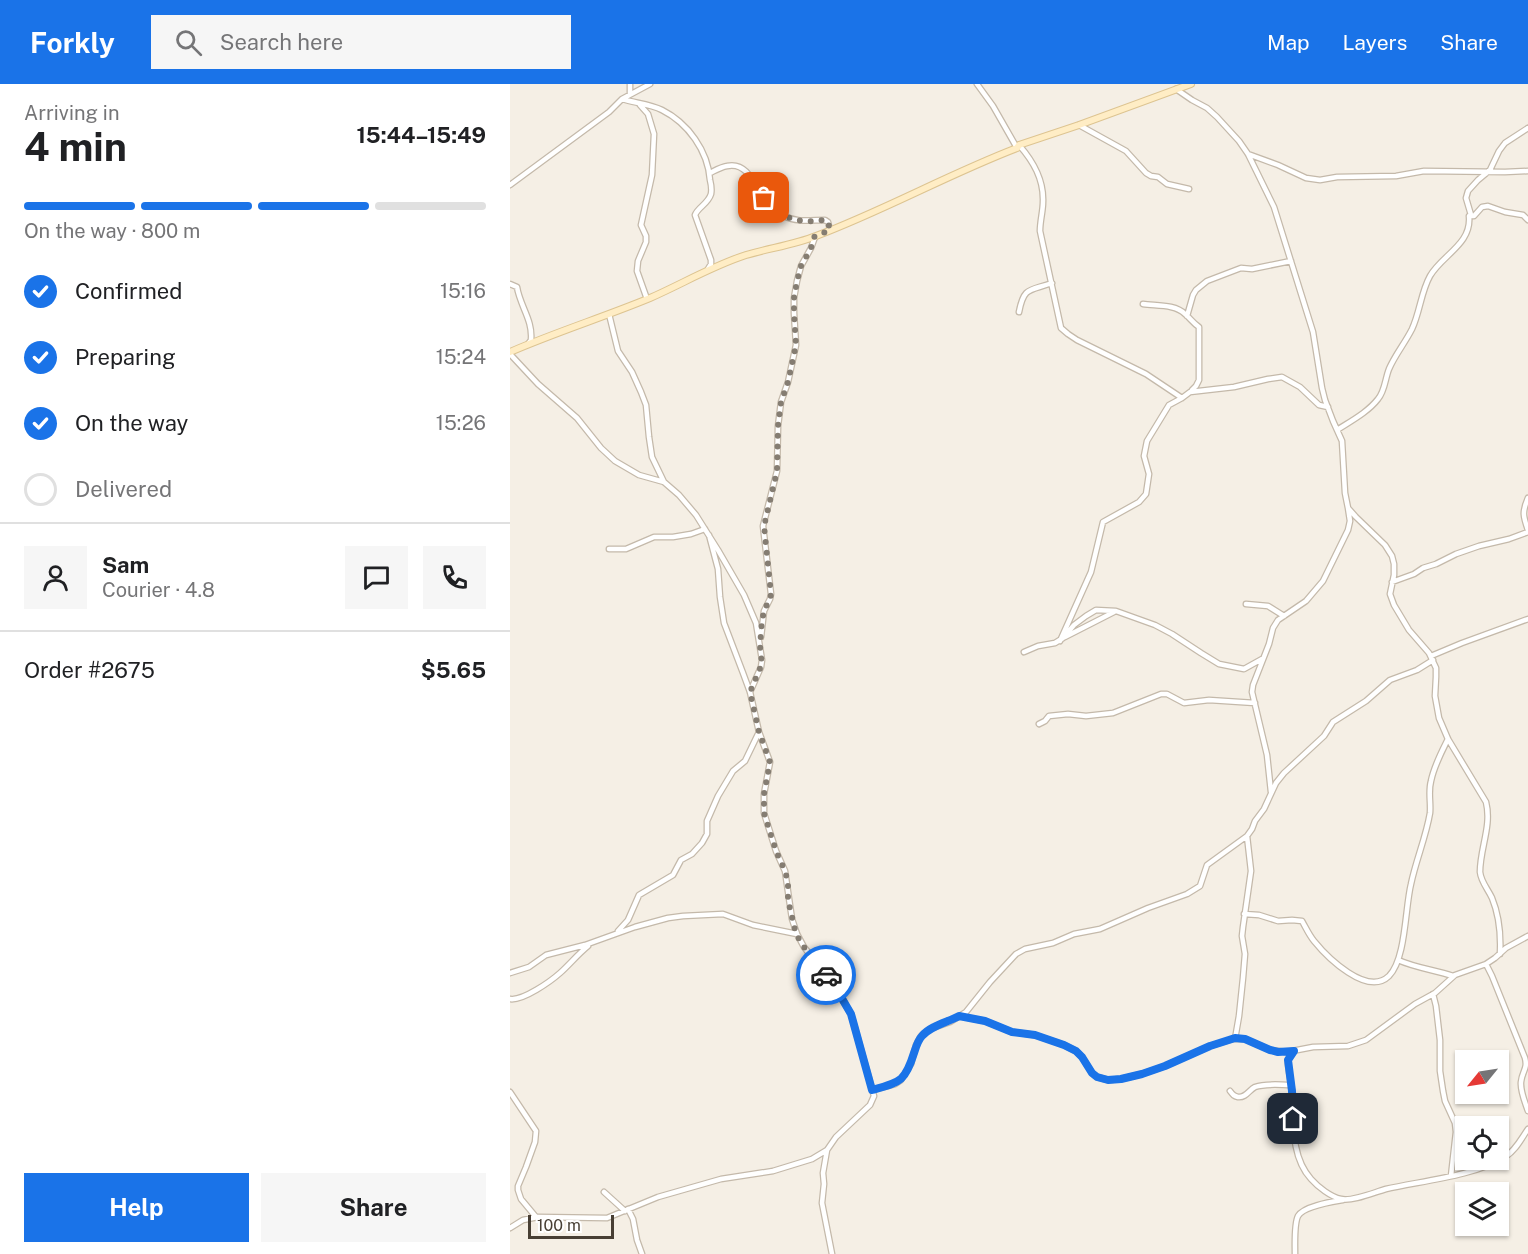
<!DOCTYPE html>
<html lang="en">
<head>
<meta charset="utf-8">
<style>
  :root { --surface:#fff; --page:#f6f6f6; --text:#202124; --muted:#757577; --line:#e0e0e0; --accent:#1a73e8 }
  body { margin:0; font-family:"Public Sans",sans-serif; background:var(--page); color:var(--text); height:100vh; display:flex; flex-direction:column; font-size:22px; white-space:nowrap }
  * { box-sizing:border-box; margin:0 }
  p { font-size:20px; color:var(--muted) }
  .icon { flex:none; width:33px; height:33px; fill:none; stroke:currentColor; stroke-width:2; stroke-linecap:round; stroke-linejoin:round }
  .map { position:relative; flex:1; overflow:hidden }
  .panel { display:flex; flex-direction:column; background:var(--surface); width:510px }
  .panel>* { flex:none }
  .needle { width:39px; rotate:240deg }
  .fabs { position:absolute; left:945px; top:966px; display:grid; gap:12px }
  .fabs a { display:grid; place-items:center; width:54px; height:54px; border-radius:0px; background:var(--surface); box-shadow:0 2px 4px #0004; font-size:30px }
  .scale { position:absolute; left:18px; bottom:15px; width:86px; box-sizing:border-box; padding-left:6px; border:3px solid #483f34; border-top:0; font-size:16px; line-height:21px; white-space:nowrap; color:#483f34; -webkit-text-stroke:4px #fff; paint-order:stroke }
  .pin { position:absolute; display:grid; place-items:center; width:51px; height:51px; color:#fff; margin:-26px; border-radius:12px; box-shadow:0 3px 9px #0006 }
  .courier { position:absolute; display:grid; place-items:center; width:60px; height:60px; margin:-30px; border:4px solid #1a73e8; border-radius:50%; background:#fff; color:#222; box-shadow:0 2px 8px #0007 }
  .overview em { font-style:normal; font-weight:700 }
  .overview div { display:flex; flex-direction:column-reverse }
  .overview { display:flex; align-items:center; justify-content:space-between; height:102px; padding:0 24px }
  h1 { font-size:39px; font-weight:700; line-height:45px }
  .bar { display:grid; grid-template-columns:repeat(4,1fr); gap:9px 6px; align-content:center; height:72px; padding:0 24px }
  .bar i { height:8px; border-radius:4px; background:var(--line) }
  .bar .selected { background:var(--accent) }
  .bar p { grid-column:span 4 }
  .line { display:flex; align-items:center; gap:15px; padding:0 24px; border-top:2px solid var(--line) }
  .line div { flex:1 }
  .round { display:grid; place-items:center; flex:none; width:63px; height:63px; border-radius:0px; background:var(--page) }
  ol { padding:0 24px; list-style:none }
  li { display:flex; align-items:center; gap:18px; height:66px }
  li p { margin-inline-start:auto }
  li .icon { padding:6px; border-radius:50%; background:var(--accent); color:#fff; stroke-width:4 }
  li:last-child { color:var(--muted) }
  li i { width:33px; height:33px; border:3px solid var(--line); border-radius:50% }
  .button { display:flex; gap:12px; margin-top:auto; padding:12px 24px }
  .button a { flex:1; height:69px; border-radius:0px; background:var(--accent); color:#fff; font-size:24px; font-weight:700; line-height:69px; text-align:center }
  .button a+a { background:var(--page); color:var(--text) }
  header { display:flex; align-items:center; gap:36px; box-sizing:border-box; height:84px; padding:0 30px; background:var(--accent); color:#fff }
  header strong { font-size:28px }
  nav { display:flex; gap:33px; margin-inline-start:auto; font-size:21px }
  .search { width:420px; height:54px; background:var(--page); display:flex; align-items:center; gap:15px; box-sizing:border-box; padding:0 21px; border-radius:0px; color:var(--muted); font-size:22px }
  main { display:flex; flex:1; min-height:0 }
  .map>svg:first-child { display:block }
  .lines { fill:none; stroke-linecap:round; stroke-linejoin:round }
  .street-casing { stroke:#c4b9aa; stroke-width:7 }
  .secondary-casing { stroke:#ddc491; stroke-width:8 }
  .street { stroke:#fff; stroke-width:4.5 }
  .secondary { stroke:#ffedc5; stroke-width:6 }
  .done { stroke:#857d72; stroke-width:6; stroke-dasharray:0 10.8 }
  .route { stroke:#1a73e8; stroke-width:8 }
</style>
</head>
<body>
<header>
<strong>Forkly</strong>
<div class="search"><svg class="icon" aria-label="search" viewBox="0 0 24 24"><circle cx="10" cy="10" r="6"/><path d="M15 15l6 6"/></svg>Search here</div>
<nav><a>Map</a><a>Layers</a><a>Share</a></nav>
</header>
<main>
<section class="panel">
<div class="overview"><div><h1>4 min</h1><p>Arriving in</p></div><em>15:44–15:49</em></div>
<div class="bar"><i class="selected"></i><i class="selected"></i><i class="selected"></i><i></i><p>On the way · 800 m</p></div>
<ol>
<li><svg class="icon" aria-label="check" viewBox="0 0 24 24"><path d="M5 12l5 5 9-10"/></svg>Confirmed<p>15:16</p></li>
<li><svg class="icon" aria-label="check" viewBox="0 0 24 24"><path d="M5 12l5 5 9-10"/></svg>Preparing<p>15:24</p></li>
<li><svg class="icon" aria-label="check" viewBox="0 0 24 24"><path d="M5 12l5 5 9-10"/></svg>On the way<p>15:26</p></li>
<li><i></i>Delivered</li>
</ol>
<div class="line" style="height:108px"><a class="round"><svg class="icon" aria-label="person" viewBox="0 0 24 24"><circle cx="12" cy="8" r="4"/><path d="M4 21q1-7 8-7t8 7"/></svg></a><div><b>Sam</b><p>Courier · 4.8</p></div><a class="round"><svg class="icon" aria-label="chat" viewBox="0 0 24 24"><path d="M4 5h16v11H9l-5 4z"/></svg></a><a class="round"><svg class="icon" aria-label="phone" viewBox="0 0 24 24"><path d="M5 4h4l2 5-3 2q2 4 5 5l2-3 5 2v4C11 20 4 13 5 4z"/></svg></a></div>
<div class="line" style="height:78px"><div>Order #2675</div><b>$5.65</b></div>
<div class="button"><a>Help</a><a>Share</a></div>
</section>
<div class="map">
<svg width="1018" height="1170" viewBox="0 0 1018 1170">
  <rect width="100%" height="100%" fill="#f5efe5"/>
  <g class="lines">
    <defs>
      <path id="street" d="M120 0V10
        M467 0 483 22 507 64
        M666 5 682 16 697 24 707 33 729 57 738 70 764 123 803 248 812 304 815 316 823 337 832 357 835 409 838 424 846 433 875 461 882 472 884 480V491L880 510 884 521 899 546 919 569 926 584V593L925 612 929 634 938 655 976 718C982 742 970 764 970 788 971 798 978 805 982 814 989 831 991 851 990 870
        M112 15C125 19 140 20 152 26 178 39 198 67 200 96 201 100 202 105 201 110 198 120 188 123 185 131L201 176V180L198 185
        M130 21 138 30 144 50 142 91 131 141 136 152V158L128 177 127 187 137 215
        M569 41 616 67 636 89 641 92 648 93 657 100 679 105
        M509 61C523 77 534 95 533 118 533 127 530 137 530 147L551 244 558 250 567 256 636 290 672 314
        M738 70 768 81 796 94 810 96 827 93 886 92 914 87 995 88 1018 87
        M200 89C206 86 211 83 217 82 236 78 243 97 250 110 255 118 266 128 274 132 288 139 301 136 315 136L318 138 320 146
        M0 101 99 28 112 15 140 0
        M960 132H964L972 123 978 122 995 128 1013 131 1018 136
        M0 200 7 203C10 222 23 236 21 256L18 260
        M633 220C646 222 665 220 675 230 680 234 683 239 689 243V296L686 302 682 306
        M509 228C514 202 520 207 542 199
        M99 230 108 267 122 288 131 308 136 321 139 353 142 373 154 398
        M677 232 683 211 686 206 697 197 731 184 742 185 781 177
        M0 270 28 300 67 334 91 364 105 377 129 391 154 398 169 411 186 431 208 466 234 511 246 539 252 576 251 583 240 608
        M827 346C841 337 858 328 868 315 875 307 875 295 879 285 885 271 895 259 902 245 910 228 911 208 920 192 932 171 962 160 959 132L961 131 956 114 958 107 968 96 980 86 989 67 995 59 1018 44
        M1018 414C1012 428 1013 432 1018 446
        M199 451 208 485 210 513 214 539 233 589 240 608 249 648 260 678 254 710V729L266 767 275 787 282 835 287 850 294 863 323 900 341 930 364 1012 360 1021 326 1053 317 1066 313 1089 314 1100 312 1119 322 1170
        M99 465H116L144 453H163L181 450 195 445
        M882 498 904 490 913 484 926 480 946 470 969 462 999 455 1018 448
        M736 520 758 522 774 532
        M251 553 254 527 260 515 261 510 253 442 267 387 268 342 271 318 278 298 286 261 284 229V214L287 197 291 182 301 164 305 153
        M555 553 604 528
        M550 557 581 488 593 438 629 418 636 410 639 390 634 372 637 357 659 321 672 314 680 308 724 303 758 295 772 293 790 303 809 321 818 323
        M514 568 528 562 545 559 553 554 564 541 576 532 586 526 606 527 645 541 662 550 691 569 709 580 734 585 752 575
        M921 572 952 559 1018 535
        M529 640 535 637 539 632 558 630 576 632 603 629 651 610H657L674 619 699 616 745 619
        M761 708 757 671 742 608 743 601 759 560 763 544 768 536 796 517 813 497 838 446 840 437 838 424
        M734 830 749 831 768 837 782 836 792 837C796 844 799 851 804 857 817 873 857 913 879 892 896 875 895 824 901 800 906 776 916 753 920 729 921 718 918 708 921 697 924 682 931 669 938 655
        M108 847 118 836 129 811 163 791 171 776 182 770 192 759 197 750V737L208 712 223 687 235 677 249 648
        M888 876C906 884 925 886 943 892
        M976 880 982 892 1015 974C1018 985 1012 987 1011 998 1010 1007 1015 1018 1018 1027
        M0 889 19 883 36 871 75 861 125 843 158 834 173 832 213 830 243 841 287 850
        M923 910 926 922 930 956V987L933 1007 935 1017 945 1039 946 1048 941 1092
        M0 915C13 917 41 897 50 889 60 880 68 870 78 862
        M449 932 475 937 502 948 525 951 554 961 566 967 572 973 582 989 587 993 598 996 611 995 632 990 655 982 700 962 723 955H735L760 966 777 968 803 963 838 962 856 956 905 920 925 909 945 891 976 880 985 874 996 864 1018 852
        M725 955 729 932 733 894 735 870 732 852 733 843 741 787 737 752 742 745 745 737 754 725 766 699 774 689 814 652 823 638 856 617 880 596 907 586 923 576
        M784 967 778 976V980C779 989 781 998 782 1007 784 1036 780 1072 801 1095 808 1103 821 1113 831 1115 842 1118 865 1108 876 1105 911 1097 965 1092 995 1073 1006 1066 1011 1055 1018 1045
        M362 1006 385 1000 391 996 401 980 406 961 411 952 420 945 440 938 456 928 480 898 506 870 515 865 543 859 564 850 590 845 638 824 677 810 690 802 697 781 737 752
        M720 1007C723 1011 724 1012 728 1013 736 1014 739 1006 745 1003 756 999 770 1001 781 1001
        M0 1008 26 1047 25 1058 16 1083 8 1102V1106L11 1115 26 1133
        M94 1108 115 1127
        M118 1125 123 1135 127 1156 132 1170
        M0 1144 13 1136 28 1133 97 1134 148 1113 211 1095 263 1087 302 1075 317 1066
        M785 1170C785 1160 784 1140 788 1132 794 1122 821 1118 833 1116"/>
      <path id="secondary" d="M0 268C46 248 94 233 140 214 172 200 202 182 236 171 259 164 284 161 306 152 375 126 439 90 507 64L509 61 569 41 681 0"/>
    </defs>
    <use href="#street" class="street-casing"/>
    <use href="#secondary" class="secondary-casing"/>
    <use href="#street" class="street"/>
    <use href="#secondary" class="secondary"/>
  </g>
  <g class="lines">
    <path class="done" d="M254 114C268 127 275 136 296 137 302 138 309 136 315 136L318 138 320 146 304 153 301 164 291 182 287 197 284 214V229L286 261 278 298 271 318 268 342 267 387 254 442 261 510 260 516 255 524 252 536 250 562 252 580 240 608 249 648 260 678 254 710V729L266 767 275 787 278 798V816L286 850 294 863 316 891"/>
    <path class="route" d="M316 891 327 906 341 930 362 1006C390 998 395 998 404 969 406 963 408 956 412 952 420 942 438 938 449 932L475 937 502 948 525 951 554 961 566 967 572 973 582 989 587 993 598 996 611 995 632 990 655 982 700 962 725 954 735 955 760 966 768 968 784 967 778 976 782 1007 783 1035"/>
  </g>
</svg>
<div class="fabs">
<a><svg class="needle" viewBox="-14 -14 28 28"><path d="M0-13l5 13h-10z" fill="#e53935"/><path d="M0 13l5-13h-10z" fill="#757577"/></svg></a>
<a><svg class="icon" aria-label="locate" viewBox="0 0 24 24"><circle cx="12" cy="12" r="6"/><path d="M12 2v4M12 18v4M2 12h4M18 12h4"/></svg></a>
<a><svg class="icon" aria-label="layers" viewBox="0 0 24 24"><path d="M12 4l9 5-9 5-9-5zM3 14l9 5 9-5"/></svg></a>
</div>
<div class="scale">100 m</div>
<div class="pin" style="left:254px;top:114px;background:#ea580c"><svg class="icon" aria-label="bag" viewBox="0 0 24 24"><path d="M5 8h14l-1 12H6zM9 8a3 3 0 0 1 6 0"/></svg></div>
<div class="pin" style="left:783px;top:1035px;background:#1f2937"><svg class="icon" aria-label="home" viewBox="0 0 24 24"><path d="M3 11l9-7 9 7M6 9v11h12V9"/></svg></div>
<div class="courier" style="left:316px;top:891px"><svg class="icon" aria-label="car" viewBox="0 0 24 24"><path d="M5 17H2v-5l4-1 3-4h7l3 4 3 1v5h-3M9 17h6M6 11h13"/><circle cx="7" cy="17" r="2"/><circle cx="17" cy="17" r="2"/></svg></div>
</div>
</main>
</body>
</html>
